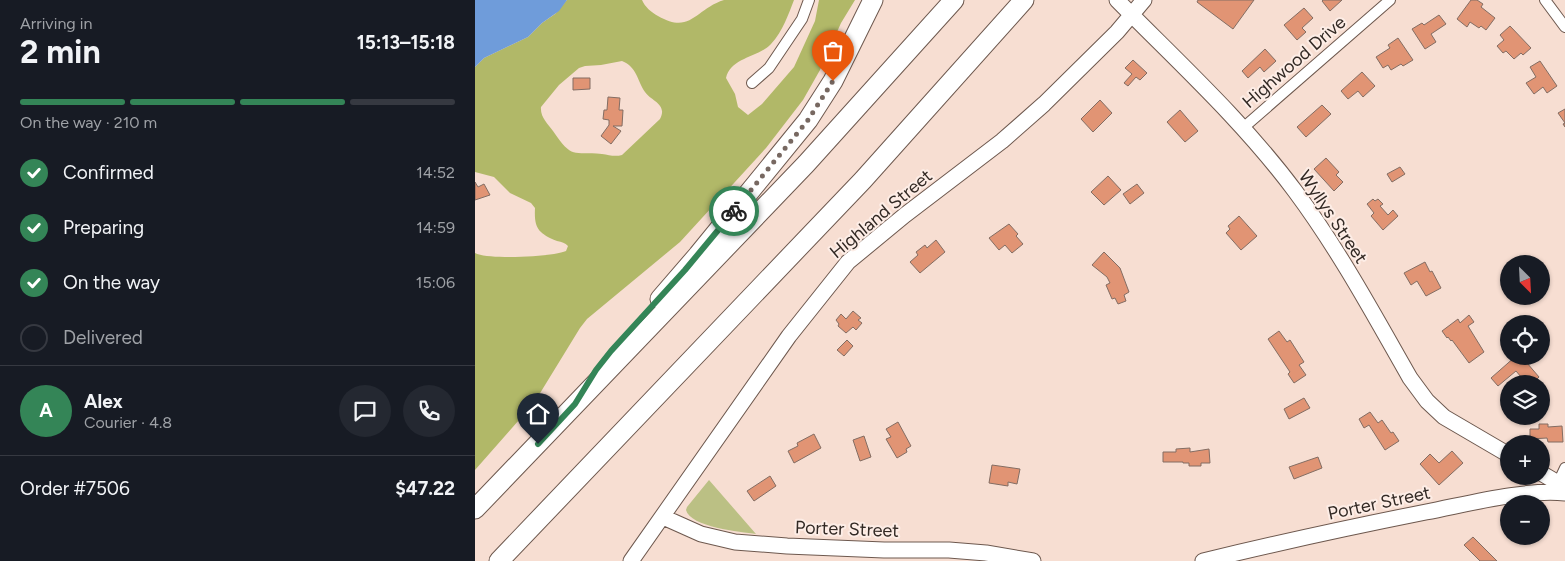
<!DOCTYPE html>
<html lang="en">
<head>
<meta charset="utf-8">
<style>
  :root { --surface:#171b24; --page:#242831; --text:#f1f3f6; --muted:#9ea1a6; --line:#363941; --accent:#348557 }
  body { margin:0; font-family:Figtree,sans-serif; background:var(--page); color:var(--text); height:100vh; display:flex; flex-direction:column; font-size:19px; white-space:nowrap }
  * { box-sizing:border-box; margin:0 }
  p { font-size:16px; color:var(--muted) }
  .icon { flex:none; width:28px; height:28px; fill:none; stroke:currentColor; stroke-width:2; stroke-linecap:round; stroke-linejoin:round }
  .map { position:relative; flex:1; overflow:hidden }
  .details { display:flex; flex-direction:column; background:var(--surface); width:475px }
  .details>* { flex:none }
  .needle { width:32px; rotate:156deg }
  .tools { position:absolute; left:1025px; top:255px; display:grid; gap:10px }
  .tools a { display:grid; place-items:center; width:50px; height:50px; border-radius:50%; background:var(--surface); box-shadow:0 1px 4px #0004; font-size:25px }
  .pin { position:absolute; display:grid; place-items:center; width:42px; height:42px; color:#fff; margin:-51px -21px; border-radius:50% 50% 50% 0; rotate:-45deg; box-shadow:0 0 5px #0007 }
  .pin .icon { rotate:45deg }
  .courier { position:absolute; display:grid; place-items:center; width:50px; height:50px; margin:-25px; border:4px solid #348557; border-radius:50%; background:#fff; color:#222; box-shadow:0 1px 6px #0007 }
  .headline em { font-style:normal; font-weight:700 }
  .headline div { display:flex; flex-direction:column-reverse }
  .headline { display:flex; align-items:center; justify-content:space-between; height:85px; padding:0 20px }
  h1 { font-size:32px; font-weight:700; line-height:38px }
  .bar { display:grid; grid-template-columns:repeat(4,1fr); gap:8px 5px; align-content:center; height:60px; padding:0 20px }
  .bar i { height:6px; border-radius:4px; background:var(--line) }
  .bar .on { background:var(--accent) }
  .bar p { grid-column:span 4 }
  .line { display:flex; align-items:center; gap:12px; padding:0 20px; border-top:1px solid var(--line) }
  .line div { flex:1 }
  .round { display:grid; place-items:center; flex:none; width:52px; height:52px; border-radius:26px; background:var(--page) }
  ol { padding:0 20px; list-style:none }
  li { display:flex; align-items:center; gap:15px; height:55px }
  li p { margin-inline-start:auto }
  li .icon { padding:5px; border-radius:50%; background:var(--accent); color:#fff; stroke-width:4 }
  li:last-child { color:var(--muted) }
  li i { width:28px; height:28px; border:2px solid var(--line); border-radius:50% }
  main { display:flex; flex:1; min-height:0 }
  .map>svg:first-child { display:block }
  .green { fill:#bbc084 }
  .forest { fill:#b1b868; fill-rule:evenodd }
  .water { fill:#6f9cda }
  .building { fill:#e19474; stroke:#836d63 }
  .lines { fill:none; stroke-linecap:round; stroke-linejoin:round }
  .street-casing { stroke:#6d584e; stroke-width:12 }
  .secondary-casing { stroke:#6d584e; stroke-width:17 }
  .highway-casing { stroke:#6d584e; stroke-width:21 }
  .street { stroke:#fff; stroke-width:10 }
  .secondary { stroke:#fff; stroke-width:15 }
  .highway { stroke:#fff; stroke-width:19 }
  .done { stroke:#776861; stroke-width:5; stroke-dasharray:0 9 }
  .route { stroke:#348557; stroke-width:6 }
  .labels { text-anchor:middle; stroke-width:4; stroke-linejoin:round; paint-order:stroke }
  .street-label { font-size:18px; fill:#322924; stroke:#fdede6 }
</style>
</head>
<body>
<main>
<section class="details">
<div class="headline"><div><h1>2 min</h1><p>Arriving in</p></div><em>15:13–15:18</em></div>
<div class="bar"><i class="on"></i><i class="on"></i><i class="on"></i><i></i><p>On the way · 210 m</p></div>
<ol>
<li><svg class="icon" aria-label="check" viewBox="0 0 24 24"><path d="M5 12l5 5 9-10"/></svg>Confirmed<p>14:52</p></li>
<li><svg class="icon" aria-label="check" viewBox="0 0 24 24"><path d="M5 12l5 5 9-10"/></svg>Preparing<p>14:59</p></li>
<li><svg class="icon" aria-label="check" viewBox="0 0 24 24"><path d="M5 12l5 5 9-10"/></svg>On the way<p>15:06</p></li>
<li><i></i>Delivered</li>
</ol>
<div class="line" style="height:90px"><b class="round" style="background:var(--accent);color:#fff">A</b><div><b>Alex</b><p>Courier · 4.8</p></div><a class="round"><svg class="icon" aria-label="chat" viewBox="0 0 24 24"><path d="M4 5h16v11H9l-5 4z"/></svg></a><a class="round"><svg class="icon" aria-label="phone" viewBox="0 0 24 24"><path d="M5 4h4l2 5-3 2q2 4 5 5l2-3 5 2v4C11 20 4 13 5 4z"/></svg></a></div>
<div class="line" style="height:65px"><div>Order #7506</div><b>$47.22</b></div>
</section>
<div class="map">
<svg width="1090" height="561" viewBox="0 0 1090 561">
  <rect width="100%" height="100%" fill="#f7ded2"/>
  <path class="green" d="M234 480 281 534C266 532 215 527 211 510L212 507Z"/>
  <path class="forest" d="M92 0H167C170 7 176 12 183 16 216 35 220 9 249 0 255 0 262 0 268 0 285 0 302 0 319 0 313 15 308 31 296 44 283 58 256 57 251 78L260 94 263 107 273 115 287 104 319 67 340 21 344 0H380L366 23 345 70 328 100 291 148 205 242 112 319 105 328 59 403 0 470V253C13 260 77 257 91 251L93 246C90 243 87 242 82 241 63 233 59 228 60 208L56 203 35 193 19 177 0 172V67L9 58 53 37 67 23 80 14ZM147 61C162 67 162 80 170 92 176 101 193 104 185 119L147 155C140 157 134 155 127 154 97 151 98 160 78 131 73 124 65 117 66 107L84 85 104 68 110 66 126 65Z"/>
  <path class="water" d="M0 0H92L84 11 67 23 53 37 9 58 0 67Z"/>
  <path class="building" d="M723 0H779L758 29 722 2Z
    M848 0H867L855 11 847 1Z
    M996 0H1002L1008 4 1006 7 1020 18 1011 30 1006 26 1004 28 995 22 992 27 982 19Z
    M829 8 838 18 827 28 831 32 822 40 809 25Z
    M964 15 971 24 956 34 961 42 950 49 937 29 947 23 949 25Z
    M1035 26 1056 48 1048 55 1046 53 1039 59 1031 51 1028 53 1022 46 1029 40 1025 35Z
    M923 38 938 60 928 66 926 64 916 70 913 65 908 68 901 57 915 48 913 45Z
    M790 49 801 61 789 72 785 67 773 78 767 71Z
    M658 60 672 73 665 80 661 77 653 86 649 83 657 74 650 68Z
    M1065 61 1082 86 1072 93 1068 87 1059 94 1051 83 1061 77 1055 67Z
    M887 72 900 86 888 97 883 91 873 99 866 91Z
    M98 78H115V89L98 90Z
    M133 97 145 98 144 110H148L147 126H138L146 131 136 144 126 136 134 125V120L128 119 129 110H132Z
    M625 100 637 113 618 132 606 119Z
    M847 105 856 114 831 137 822 127Z
    M1090 109V127L1088 124 1090 123 1083 113Z
    M705 110 723 131 710 142 692 122Z
    M851 158 864 172 861 175 868 182 859 191 839 169Z
    M925 167 930 174 917 182 912 174Z
    M633 176 646 190 629 205 616 192Z
    M0 182 3 187 9 184 15 195 0 200Z
    M662 184 669 193 655 204 648 194Z
    M898 199 900 201 903 199 908 204 905 206 913 215 918 210 923 216 908 230 896 216 899 213 892 204Z
    M764 216 782 236 766 250 751 233 755 229 753 226Z
    M534 224 543 234 541 236 548 244 537 253 530 245 524 250 514 238Z
    M461 240 470 252 445 273 435 262 443 255 441 252 450 245 452 248Z
    M629 252 645 268 654 292 649 295 651 301 643 304 640 298 637 299 631 285 635 283 632 277 617 265Z
    M950 262 955 272 957 271 966 288 951 296 942 281 936 285 929 273Z
    M378 311 386 318 383 320 387 323 381 330 378 327 371 333 363 326 364 324 361 320 366 314 371 319Z
    M994 315 999 322 993 326 1009 352 994 363 977 340 976 341 973 337 972 338 967 331 983 319 985 323Z
    M804 331 812 342 815 340 829 362 824 365 831 375 819 383 813 374 815 372 793 339Z
    M372 340 378 346 369 356 362 350Z
    M1041 356H1046L1064 377 1057 384H1052L1041 371 1023 386 1016 378Z
    M829 398 835 408 814 419 809 409Z
    M895 412 903 423 907 420 916 433 918 432 924 441 910 450 894 425 889 428 884 419Z
    M423 422 436 446 431 449 432 452 422 458 411 439 416 437 411 429Z
    M1064 424H1073V427L1087 426 1088 442H1073L1072 438 1055 439V429H1064Z
    M339 434 346 448 319 463 313 451 323 446 322 443Z
    M389 436 396 457 385 461 378 440Z
    M715 448V452L734 449 735 463H726V466H714V463H708V462H688V452H701V449Z
    M977 451 988 463 964 485 945 464 955 454 964 463Z
    M843 457 847 468 819 479 814 467Z
    M517 465 545 469 542 484 533 482V486L514 483Z
    M295 476 301 486 279 501 272 491Z
    M998 537 1022 561H1005L989 545Z"/>
  <g class="lines">
    <defs>
      <path id="street" d="M1070 0 1090 27
        M277 83 294 68 327 19 334 0
        M768 128 915 0
        M1083 483 1090 468"/>
      <path id="secondary" d="M642 0C703 62 768 121 820 191 864 250 899 315 935 378L952 401 969 417 1034 455
        M1066 473 1083 483 1088 493
        M188 517 226 534 260 542 312 546 409 550H474L511 553 558 561
        M156 561 314 336 373 262 430 215 527 141 569 104 642 32 669 0
        M728 561C802 543 876 527 951 512 993 504 1048 489 1090 493"/>
      <path id="highway" d="M185 299 223 255 333 120 358 81 398 0
        M0 509 331 164 479 0
        M24 561 388 180 549 0"/>
    </defs>
    <use href="#street" class="street-casing"/>
    <use href="#secondary" class="secondary-casing"/>
    <use href="#highway" class="highway-casing"/>
    <use href="#street" class="street"/>
    <use href="#secondary" class="secondary"/>
    <use href="#highway" class="highway"/>
  </g>
  <g class="lines">
    <path class="done" d="M259 211 333 120 358 81"/>
    <path class="route" d="M63 444 100 404 121 370 136 351 210 270 259 211"/>
  </g>
  <g class="labels">
    <g class="street-label">
      <text transform="translate(819 62) rotate(-41)" y="6">Highwood Drive</text>
      <text transform="translate(406 214) rotate(-40)" y="6">Highland Street</text>
      <text transform="translate(858 217) rotate(56)" y="6">Wyllys Street</text>
      <text transform="translate(904 503) rotate(-12)" y="6">Porter Street</text>
      <text transform="translate(372 529) rotate(2)" y="6">Porter Street</text>
    </g>
  </g>
</svg>
<div class="tools">
<a><svg class="needle" viewBox="-14 -14 28 28"><path d="M0-13l5 13h-10z" fill="#e53935"/><path d="M0 13l5-13h-10z" fill="#9ea1a6"/></svg></a>
<a><svg class="icon" aria-label="locate" viewBox="0 0 24 24"><circle cx="12" cy="12" r="6"/><path d="M12 2v4M12 18v4M2 12h4M18 12h4"/></svg></a>
<a><svg class="icon" aria-label="layers" viewBox="0 0 24 24"><path d="M12 4l9 5-9 5-9-5zM3 14l9 5 9-5"/></svg></a>
<a>+</a>
<a>−</a>
</div>
<div class="pin" style="left:358px;top:81px;background:#ea580c"><svg class="icon" aria-label="bag" viewBox="0 0 24 24"><path d="M5 8h14l-1 12H6zM9 8a3 3 0 0 1 6 0"/></svg></div>
<div class="pin" style="left:63px;top:444px;background:#1f2937"><svg class="icon" aria-label="home" viewBox="0 0 24 24"><path d="M3 11l9-7 9 7M6 9v11h12V9"/></svg></div>
<div class="courier" style="left:259px;top:211px"><svg class="icon" aria-label="bike" viewBox="0 0 24 24"><circle cx="6" cy="16" r="4"/><circle cx="18" cy="16" r="4"/><path d="M6 16l4-8h5l3 8M10 8l3 8H6M13 5h3"/></svg></div>
</div>
</main>
</body>
</html>
